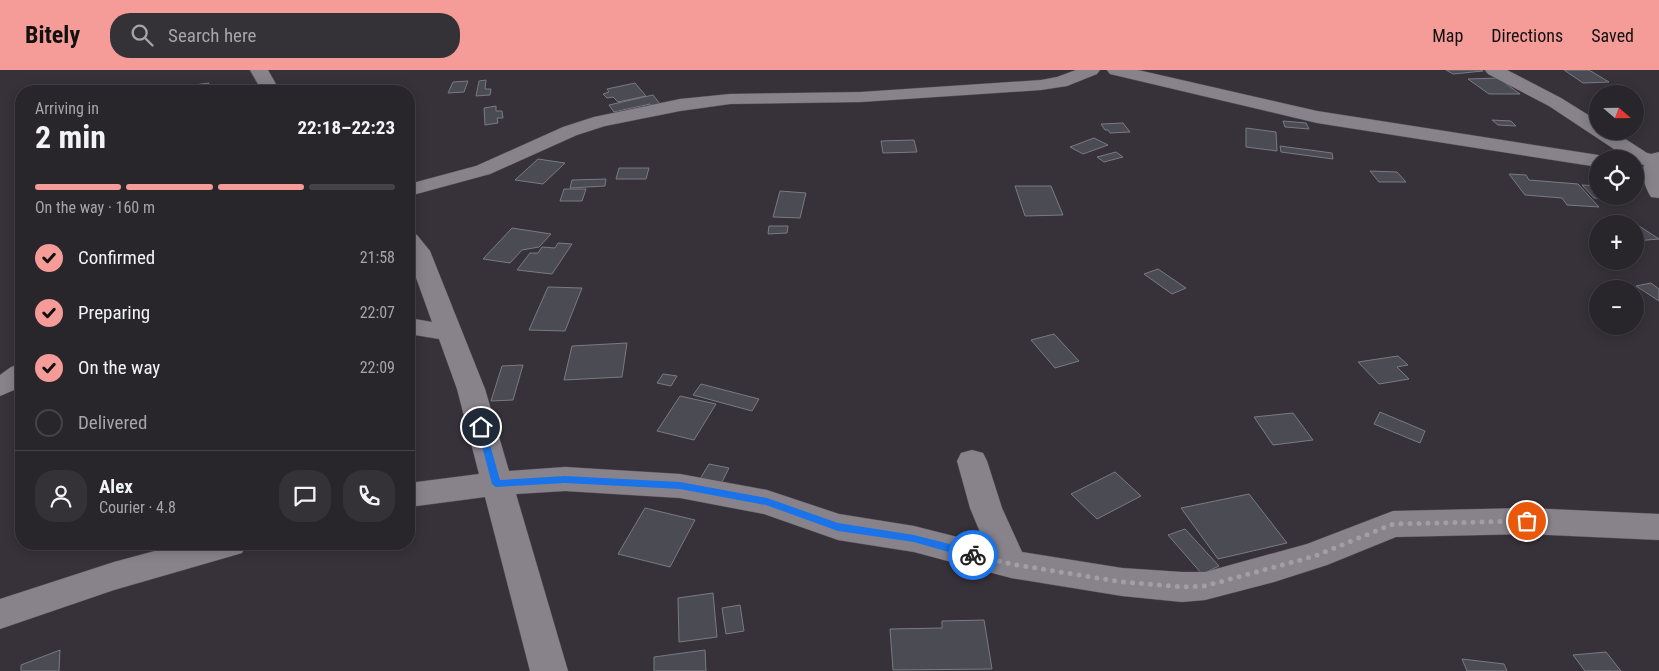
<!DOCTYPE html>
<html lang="en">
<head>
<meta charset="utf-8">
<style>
  :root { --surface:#29262b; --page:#353237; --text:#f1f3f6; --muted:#a5a5a9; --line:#454347; --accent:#f59b98 }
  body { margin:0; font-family:"Roboto Condensed",sans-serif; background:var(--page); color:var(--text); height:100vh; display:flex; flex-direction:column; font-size:19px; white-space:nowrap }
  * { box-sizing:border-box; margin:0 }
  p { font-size:16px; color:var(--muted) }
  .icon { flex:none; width:28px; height:28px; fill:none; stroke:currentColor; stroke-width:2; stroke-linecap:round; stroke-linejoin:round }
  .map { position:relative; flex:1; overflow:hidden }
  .panel { position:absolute; left:15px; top:15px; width:400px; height:465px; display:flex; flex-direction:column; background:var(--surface); border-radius:20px; box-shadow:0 2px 12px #0003,0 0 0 1px var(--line) }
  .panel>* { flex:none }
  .needle { width:32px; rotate:110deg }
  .buttons { position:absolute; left:1589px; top:15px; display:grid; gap:10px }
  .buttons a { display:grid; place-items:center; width:55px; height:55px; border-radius:50%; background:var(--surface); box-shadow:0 2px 12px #0003,0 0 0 1px var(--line); font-size:25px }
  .pin { position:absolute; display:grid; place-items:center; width:42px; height:42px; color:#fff; margin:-21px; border:2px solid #fff; border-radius:50%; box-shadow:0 1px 5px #0007 }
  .courier { position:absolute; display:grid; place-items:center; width:50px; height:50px; margin:-25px; border:4px solid #1a73e8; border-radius:50%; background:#fff; color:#222; box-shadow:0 1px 6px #0007 }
  .summary em { font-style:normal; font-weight:700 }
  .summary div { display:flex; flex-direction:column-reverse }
  .summary { display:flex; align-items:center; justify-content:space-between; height:85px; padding:0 20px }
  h1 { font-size:32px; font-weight:700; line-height:38px }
  .bar { display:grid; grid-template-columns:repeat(4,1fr); gap:8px 5px; align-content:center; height:60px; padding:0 20px }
  .bar i { height:6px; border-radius:4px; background:var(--line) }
  .bar .current { background:var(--accent) }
  .bar p { grid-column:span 4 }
  .line { display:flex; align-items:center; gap:12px; padding:0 20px; border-top:1px solid var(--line) }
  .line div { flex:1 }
  .round { display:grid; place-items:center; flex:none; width:52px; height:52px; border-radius:20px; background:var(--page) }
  ol { padding:0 20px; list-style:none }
  li { display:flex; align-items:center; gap:15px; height:55px }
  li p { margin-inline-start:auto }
  li .icon { padding:5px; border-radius:50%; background:var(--accent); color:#111; stroke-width:4 }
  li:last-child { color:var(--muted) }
  li i { width:28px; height:28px; border:2px solid var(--line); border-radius:50% }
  header { display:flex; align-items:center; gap:30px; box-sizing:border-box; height:70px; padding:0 25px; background:var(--accent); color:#111 }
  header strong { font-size:24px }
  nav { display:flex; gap:28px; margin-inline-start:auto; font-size:18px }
  .search { width:350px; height:45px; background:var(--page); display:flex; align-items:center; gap:12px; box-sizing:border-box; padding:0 18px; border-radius:20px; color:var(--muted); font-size:19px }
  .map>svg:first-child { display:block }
  .building { fill:#4b4b54; stroke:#797a83 }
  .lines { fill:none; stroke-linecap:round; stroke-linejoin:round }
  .minor-casing { stroke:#534f55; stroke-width:1 }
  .minor { fill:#88838b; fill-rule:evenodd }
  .route { fill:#1a73e8 }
  .done { stroke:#a29ea3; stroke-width:5; stroke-dasharray:0 9 }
</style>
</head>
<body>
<header>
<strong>Bitely</strong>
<div class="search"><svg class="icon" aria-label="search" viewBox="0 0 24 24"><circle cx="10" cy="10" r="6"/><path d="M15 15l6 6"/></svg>Search here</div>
<nav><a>Map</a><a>Directions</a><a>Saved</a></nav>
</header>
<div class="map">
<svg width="1659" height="601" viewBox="0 0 1659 601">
  <rect width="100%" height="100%" fill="#373239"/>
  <path class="building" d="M1446 0H1481L1483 1 1453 4Z
    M1564 0H1589L1609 12 1583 13Z
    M1498 8 1520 24H1489L1468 9Z
    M486 10 485 19H491L490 25 476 26 479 11Z
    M468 11 464 22 448 23 453 12Z
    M209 13 207 21H177L179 17Z
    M635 13 646 26 618 32 613 27 607 28 603 24 609 22 607 19Z
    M653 25 660 34 652 37 650 34 614 42 609 35Z
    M496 36V41H502L503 48H497L498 53 485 55 484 38Z
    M1492 50 1511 51 1516 56 1498 55Z
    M1283 51 1306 53 1309 59 1285 57Z
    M1123 53 1130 62 1110 63 1108 60H1105L1101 54Z
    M1246 58 1276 62 1277 81 1246 77Z
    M1094 68 1108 75 1083 84 1070 77Z
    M914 70 917 82 883 83 881 71Z
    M1280 76 1332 83 1333 89 1281 82Z
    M1116 82 1123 87 1104 92 1097 87Z
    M538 89 565 93 543 114 515 110Z
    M619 98H649L646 109H616Z
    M1370 101 1397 102 1406 112H1379Z
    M1509 104 1526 105 1529 110 1578 114 1599 137 1567 135 1562 128 1525 125Z
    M606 109 605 116 570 118 572 110Z
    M1582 115 1598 116V126H1628L1632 130 1594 128Z
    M1015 116H1051L1063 145 1025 146Z
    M564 119H586L582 131H560Z
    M780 121 806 123 800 148 773 147Z
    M1633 152 1659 169 1635 171V154H1601Z
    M769 156H788L787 163 768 164Z
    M512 158 551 164 539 177 522 180 510 193 483 189Z
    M558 173 572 174 552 204 517 200 530 183H538L542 177 555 178Z
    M1158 199 1186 218 1172 224 1144 204Z
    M1651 213 1659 219V231L1636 216Z
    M548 217 582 218 565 261 529 260Z
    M1054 264 1079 291 1055 298 1031 270Z
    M627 273 622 307 564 310 572 276Z
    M1398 286 1408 295 1397 297 1409 309 1379 314 1358 292Z
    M523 295 513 330 491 331 502 296Z
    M663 304 677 306 671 316 657 313Z
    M701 314 759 329 752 341 693 325Z
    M680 326 716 334 694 370 657 361Z
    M1380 342 1425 361 1420 373 1374 354Z
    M1293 343 1313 370 1273 375 1254 347Z
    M709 394 729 398 721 414 700 409Z
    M1115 402 1141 426 1097 449 1071 424Z
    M1249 424 1287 473 1218 489 1181 438Z
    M645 438 695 450 670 497 618 484Z
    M1185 459 1219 496 1202 504 1168 465Z
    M713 523 717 567 679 572 678 528Z
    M740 535 744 561 726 564 722 538Z
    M984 550 992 599 893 600 890 559 942 558V551Z
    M60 580 59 601H21V595Z
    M705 580 706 601H654V587Z
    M1606 582 1621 601H1585L1573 585Z
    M1462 589 1504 594 1507 601H1467Z"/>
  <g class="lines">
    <defs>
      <path id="minor" d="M250 0H268L280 21H262Z
        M1076 0H1100L1097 4 1067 16 1041 20 861 32 730 34 680 41 605 56 577 65 490 104 409 126V114L476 96 563 57 594 47 680 29 730 24 861 22 1041 10 1057 7Z
        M1107 0H1138L1317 41 1598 85 1607 89H1598V97L1317 53 1110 4Z
        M1485 0H1507L1561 28 1598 51V61H1613L1647 83 1651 84 1659 82V128L1651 127C1645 117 1641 106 1644 95L1635 92V89H1629L1549 36 1488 4Z
        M409 163 417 165 430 181 485 319 509 401 565 397 680 404 767 420 839 444 914 456 985 474 970 438 957 391 961 383 972 380 983 383 987 391 1002 438 1022 482 1122 498 1182 502H1205L1307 474 1393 441 1527 438 1659 444V470L1527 464 1396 467 1327 495 1274 512 1205 530 1182 532 1122 526 1011 508 914 482 838 470 764 444 680 428 565 421 516 424 568 601H530L485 427 409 437V413L479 404 457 319 439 269 409 264V248L432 252 409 188Z
        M21 294V317L0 326V305L11 297Z
        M181 474H247L242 483 114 520 0 559V529L114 492Z"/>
    </defs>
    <use href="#minor" class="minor-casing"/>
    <use href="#minor" class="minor"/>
  </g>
  <path class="route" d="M481 354 485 357 500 410 565 406 680 412 767 428 838 453 914 465 973 480 978 485 973 489 914 472 838 461 766 435 680 419 565 413 496 417 492 414 477 357Z"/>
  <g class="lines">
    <path class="done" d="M973 485 1011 494 1122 512 1182 517 1205 516 1315 486 1393 454 1527 451"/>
  </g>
</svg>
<div class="buttons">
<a><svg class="needle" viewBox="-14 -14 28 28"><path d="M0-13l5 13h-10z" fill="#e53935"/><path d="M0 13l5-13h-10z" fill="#a5a5a9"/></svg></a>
<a><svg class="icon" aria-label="locate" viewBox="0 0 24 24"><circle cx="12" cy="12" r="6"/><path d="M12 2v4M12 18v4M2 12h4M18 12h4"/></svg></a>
<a>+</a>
<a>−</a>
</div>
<div class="pin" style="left:1527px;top:451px;background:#ea580c"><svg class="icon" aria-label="bag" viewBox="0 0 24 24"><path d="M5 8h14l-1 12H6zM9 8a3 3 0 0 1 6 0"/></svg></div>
<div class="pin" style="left:481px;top:357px;background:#1f2937"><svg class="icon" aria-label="home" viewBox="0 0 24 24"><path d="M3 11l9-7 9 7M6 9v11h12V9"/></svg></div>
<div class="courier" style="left:973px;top:485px"><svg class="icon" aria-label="bike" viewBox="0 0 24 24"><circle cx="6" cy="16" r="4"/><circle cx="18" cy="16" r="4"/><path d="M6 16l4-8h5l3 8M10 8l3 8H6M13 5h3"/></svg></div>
<section class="panel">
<div class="summary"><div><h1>2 min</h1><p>Arriving in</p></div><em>22:18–22:23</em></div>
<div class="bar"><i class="current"></i><i class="current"></i><i class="current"></i><i></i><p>On the way · 160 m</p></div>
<ol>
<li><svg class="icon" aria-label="check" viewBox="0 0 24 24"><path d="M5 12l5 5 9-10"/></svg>Confirmed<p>21:58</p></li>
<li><svg class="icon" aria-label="check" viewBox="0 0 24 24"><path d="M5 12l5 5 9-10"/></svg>Preparing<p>22:07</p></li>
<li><svg class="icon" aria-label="check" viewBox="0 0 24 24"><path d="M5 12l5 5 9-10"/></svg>On the way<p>22:09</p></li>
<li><i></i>Delivered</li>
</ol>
<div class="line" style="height:90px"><a class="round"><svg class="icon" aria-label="person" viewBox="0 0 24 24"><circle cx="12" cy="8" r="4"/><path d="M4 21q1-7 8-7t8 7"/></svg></a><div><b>Alex</b><p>Courier · 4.8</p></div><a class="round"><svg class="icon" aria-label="chat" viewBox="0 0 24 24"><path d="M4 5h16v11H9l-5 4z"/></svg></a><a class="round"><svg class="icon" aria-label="phone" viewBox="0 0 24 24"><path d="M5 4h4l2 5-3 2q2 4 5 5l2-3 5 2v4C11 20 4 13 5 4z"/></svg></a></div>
</section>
</div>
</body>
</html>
